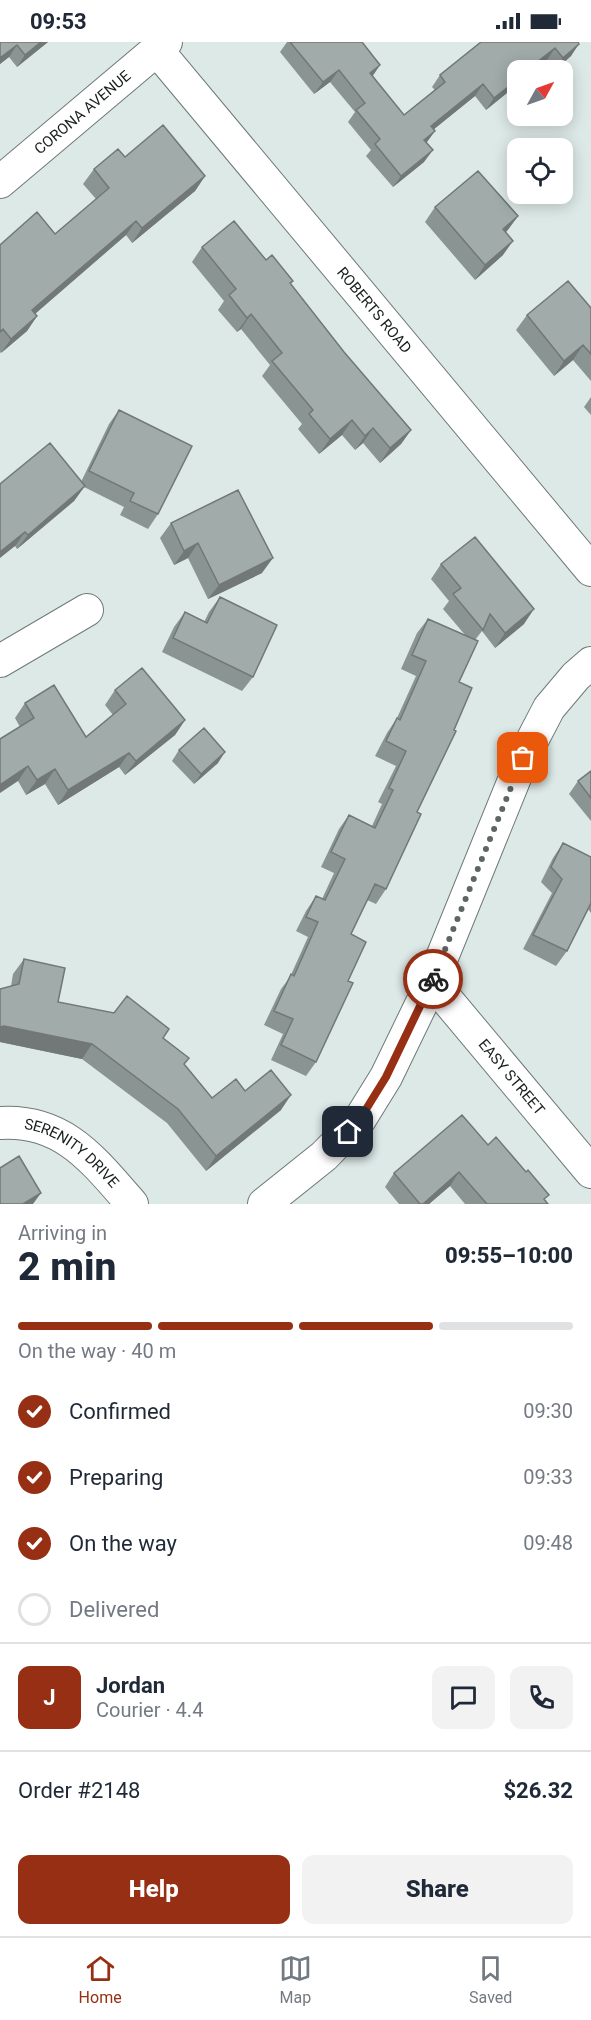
<!DOCTYPE html>
<html lang="en">
<head>
<meta charset="utf-8">
<style>
  :root { --surface:#fff; --page:#f2f2f3; --text:#1f2937; --muted:#747a83; --line:#e0e1e3; --accent:#972f14 }
  body { margin:0; font-family:Roboto,sans-serif; background:var(--page); color:var(--text); height:100vh; display:flex; flex-direction:column; font-size:22px; white-space:nowrap }
  * { box-sizing:border-box; margin:0 }
  p { font-size:20px; color:var(--muted) }
  .icon { flex:none; width:33px; height:33px; fill:none; stroke:currentColor; stroke-width:2; stroke-linecap:round; stroke-linejoin:round }
  .map { position:relative; height:1162px; overflow:hidden }
  .drawer { display:flex; flex-direction:column; background:var(--surface); flex:1 }
  .drawer>* { flex:none }
  .needle { width:39px; rotate:50deg }
  .controls { position:absolute; left:507px; top:18px; display:grid; gap:12px }
  .controls a { display:grid; place-items:center; width:66px; height:66px; border-radius:12px; background:var(--surface); box-shadow:0 3px 15px #0003; font-size:30px }
  .pin { position:absolute; display:grid; place-items:center; width:51px; height:51px; color:#fff; margin:-26px; border-radius:12px; box-shadow:0 3px 9px #0006 }
  .courier { position:absolute; display:grid; place-items:center; width:60px; height:60px; margin:-30px; border:4px solid #972f14; border-radius:50%; background:#fff; color:#222; box-shadow:0 2px 8px #0007 }
  .head em { font-style:normal; font-weight:800 }
  .head div { display:flex; flex-direction:column-reverse }
  .head { display:flex; align-items:center; justify-content:space-between; height:102px; padding:0 18px }
  h1 { font-size:39px; font-weight:800; line-height:45px }
  .bar { display:grid; grid-template-columns:repeat(4,1fr); gap:9px 6px; align-content:center; height:72px; padding:0 18px }
  .bar i { height:8px; border-radius:4px; background:var(--line) }
  .bar .active { background:var(--accent) }
  .bar p { grid-column:span 4 }
  .line { display:flex; align-items:center; gap:15px; padding:0 18px; border-top:2px solid var(--line) }
  .line div { flex:1 }
  .round { display:grid; place-items:center; flex:none; width:63px; height:63px; border-radius:12px; background:var(--page) }
  ol { padding:0 18px; list-style:none }
  li { display:flex; align-items:center; gap:18px; height:66px }
  li p { margin-inline-start:auto }
  li .icon { padding:6px; border-radius:50%; background:var(--accent); color:#fff; stroke-width:4 }
  li:last-child { color:var(--muted) }
  li i { width:33px; height:33px; border:3px solid var(--line); border-radius:50% }
  .cta { display:flex; gap:12px; margin-top:auto; padding:12px 18px }
  .cta a { flex:1; height:69px; border-radius:12px; background:var(--accent); color:#fff; font-size:24px; font-weight:800; line-height:69px; text-align:center }
  .cta a+a { background:var(--page); color:var(--text) }
  .status { display:flex; justify-content:space-between; align-items:center; height:42px; padding:0 30px; background:var(--surface); direction:ltr }
  .status svg { height:16px; fill:currentColor }
  .menu { display:flex; justify-content:space-around; align-items:center; height:84px; border-top:2px solid var(--line); background:var(--surface); font-size:16px; color:var(--muted) }
  .menu a { display:grid; justify-items:center; gap:3px }
  .menu .active { color:var(--accent) }
  .map>svg:first-child { display:block }
  .lines { fill:none; stroke-linecap:round; stroke-linejoin:round }
  .minor-casing { stroke:#6e7977; stroke-width:34 }
  .minor { stroke:#fff; stroke-width:32 }
  .wall { fill:#8a9492 }
  .shaded-wall { fill:#717877 }
  .building { fill:#a1acaa; stroke:#717877; stroke-width:1.5 }
  .done { stroke:#5e6664; stroke-width:6; stroke-dasharray:0 10.8 }
  .route { stroke:#972f14; stroke-width:8 }
  .labels { text-anchor:middle; stroke-width:4.5; stroke-linejoin:round; paint-order:stroke }
  .street-label { font-size:15px; fill:#1a1f1e; stroke:#fff }
</style>
</head>
<body>
<div class="status"><b>09:53</b><svg viewBox="0 0 49 12"><path d="M0 12V9h3v3zM5 12V6h3v6zM10 12V3h3v9zM15 12V0h3v12zM26 1h20v11H26zM47 4h2v5h-2z"/></svg></div>
<div class="map">
<svg width="591" height="1162" viewBox="0 0 591 1162">
  <rect width="100%" height="100%" fill="#dde9e7"/>
  <g class="lines">
    <defs>
      <g id="minor">
        <path id="s1" d="M157 8 591 528"/>
        <path id="s2" d="M0 140 166 0"/>
        <path d="M0 619 87 568"/>
        <path id="s3" d="M432 940 591 1130"/>
        <path id="s4" d="M0 1081C64 1077 94 1119 132 1162"/>
        <path d="M264 1162 324 1114 360 1077 386 1035 432 940 523 716 549 666 576 634 591 621"/>
      </g>
    </defs>
    <use href="#minor" class="minor-casing"/>
    <use href="#minor" class="minor"/>
  </g>
  <path class="wall" d="M0 0H48L17 25 9 15 0 22Z
    M287 0H362L380 23 372 34 404 73 435 48 432 45 440 33 578 0 571 14 555 28 547 18 534 28H518V42L486 68 475 54 434 87 435 89 427 100 424 120 393 145 366 114 371 108 348 80 355 70 330 40 314 52 280 10Z
    M125 115 205 134 195 149 132 201 126 193 35 272 37 274 27 289 1 311 0 310V203L55 192 96 157 83 142 94 127Z
    M435 165 518 174 506 190 503 213 475 238 425 180Z
    M202 205 266 218 293 239 291 242 344 310 411 388 401 402 380 421 363 401 355 408 342 393 319 412 298 387 302 382 262 334 270 323 241 287 237 290 218 268 224 259 192 220Z
    M591 266V339L573 318 554 334 516 288 527 273Z
    M591 355V373L584 365Z
    M119 368 158 472 148 487 120 473 124 465 84 445 74 459 17 507 15 504 0 442 81 440 109 382Z
    M171 481 262 531 208 557 188 516 174 523 160 496Z
    M441 522 524 582 495 606 482 589 475 598 459 640 386 847 376 862 367 858 351 892 348 939 316 1020 306 1034 271 1018 283 992 264 983 281 947 290 935 308 895 296 889 306 869 316 854 322 857 334 831 321 825 339 787 349 773 372 784 382 762 378 760 396 724 375 714 387 691 397 676 416 634 401 627 417 591 428 577 466 594 443 567 449 559 431 537Z
    M220 555 253 635 242 649 162 610 174 585 185 570 204 580 209 570Z
    M115 648 185 678 175 693 125 733 119 725 58 763 45 742 26 753 18 739 20 685 15 676 25 661 86 695 113 673 105 663Z
    M179 708 218 721 194 742 172 719Z
    M591 729V779L569 752 578 739Z
    M563 801 591 815V871L588 867 567 909 556 924 523 907 552 851 541 840 553 816Z
    M24 917 58 960 163 996 212 1056 245 1049 281 1068 206 1129 167 1081 82 1017 0 1000V947L11 944 13 932Z
    M488 1103 548 1162H465L450 1144 429 1162H399L385 1145 394 1131Z"/>
  <path class="shaded-wall" d="M41 0H48L17 25 25 13Z
    M579 2 571 14 555 28 563 16Z
    M17 3 9 15 0 22V16Z
    M555 6 547 18 534 28H527Z
    M380 23 372 35 370 31Z
    M339 28 330 40 314 52 323 40Z
    M518 37V42L486 68 494 56Z
    M483 42 475 54 423 96 431 84Z
    M435 89 426 101 424 98Z
    M433 108 424 120 393 145 401 134Z
    M205 134 195 149 132 201 142 186Z
    M518 174 507 189 492 202 503 187Z
    M136 179 126 193 22 283 32 268Z
    M513 199 503 213 475 238 485 223Z
    M251 272 241 287 237 290 247 276Z
    M37 274 27 289 1 311 11 297Z
    M583 303 573 318 554 334 564 319Z
    M352 378 342 393 319 412 330 397Z
    M373 386 363 401 355 408 365 394Z
    M411 388 401 402 380 421 390 406Z
    M85 444 74 459 17 507 28 493Z
    M25 490 15 504 0 516V510Z
    M198 501 188 516 174 523 184 509Z
    M273 516 262 531 208 557 219 543Z
    M534 567 524 582 495 606 505 591Z
    M185 678 175 693 125 733 136 719Z
    M225 710 218 721 194 742 201 732Z
    M129 711 119 725 58 763 68 748Z
    M28 724 18 739 0 751V743Z
    M55 727 45 742 26 753 37 738Z
    M4 984 92 1002 82 1017 0 1000V985Z
    M291 1053 281 1068 206 1129 216 1114Z
    M459 1130 450 1144 429 1162H423Z
    M41 1151 33 1162H23Z"/>
  <path class="building" d="M0 0H41L25 13 17 3 0 16Z
    M290 0H362L380 23 370 31 404 73 445 40 440 33 481 0H578L579 2 563 16 555 6 527 28H518V37L494 56 483 42 431 84 435 89 424 98 433 108 401 134 375 102 380 97 356 68 365 61 339 28 323 40Z
    M163 83 205 134 142 186 136 179 32 268 37 274 11 297 3 287 0 290V203L37 170 55 192 109 146 94 127 118 107 125 115Z
    M478 129 518 174 503 187 513 199 485 223 435 165Z
    M234 179 266 218 272 213 293 239 290 241 344 310 411 388 390 406 373 386 365 394 352 378 330 397 309 372 313 368 272 319 282 311 251 272 247 276 229 253 236 247 202 205Z
    M568 239 591 266V312L583 303 564 319 527 273Z
    M119 368 192 404 158 472 130 459 134 451 89 429Z
    M50 401 85 444 28 493 25 490 0 510V442Z
    M238 448 273 516 219 543 198 501 184 509 171 481Z
    M475 495 534 567 505 591 490 572 483 588 453 552 461 546 441 522Z
    M220 555 277 583 253 635 173 596 185 570 207 581Z
    M428 577 478 599 459 640 472 646 454 688 456 689 417 770 421 772 386 847 375 842 351 892 366 900 348 939 353 941 316 1020 281 1003 293 977 274 969 291 932 294 934 318 880 306 875 316 854 325 858 345 817 331 810 349 773 375 786 393 748 389 746 406 709 386 699 397 676 400 678 426 619 412 613Z
    M142 626 185 678 136 719 129 711 68 748 55 727 37 738 28 724 0 743V697L34 676 25 661 54 643 86 695 126 662 115 648Z
    M204 686 225 710 201 732 179 708Z
    M591 729V756L578 739Z
    M563 801 591 815V861L567 909 533 893 562 837 551 825Z
    M24 917 65 926 58 960 114 971 127 954 169 987 163 996 189 1016 184 1022 212 1056 236 1037 245 1049 271 1028 291 1053 216 1114 178 1067 92 1002 4 984 0 985V947L19 942Z
    M462 1073 488 1103 496 1095 526 1130 528 1128 549 1153 544 1157 548 1162H487L459 1130 423 1162H420L394 1131Z
    M19 1114 41 1151 23 1162H0V1126Z"/>
  <g class="lines">
    <path class="done" d="M433 937 523 716"/>
    <path class="route" d="M348 1090 360 1077 386 1035 433 937"/>
  </g>
  <g class="labels">
    <g class="street-label">
      <text dy="5" stroke="none"><textPath href="#s2" startOffset="108">CORONA AVENUE</textPath></text>
      <text dy="5" stroke="none"><textPath href="#s1" startOffset="339">ROBERTS ROAD</textPath></text>
      <text dy="5" stroke="none"><textPath href="#s3" startOffset="124">EASY STREET</textPath></text>
      <text dy="5" stroke="none"><textPath href="#s4" startOffset="81">SERENITY DRIVE</textPath></text>
    </g>
  </g>
</svg>
<div class="controls">
<a><svg class="needle" viewBox="-14 -14 28 28"><path d="M0-13l5 13h-10z" fill="#e53935"/><path d="M0 13l5-13h-10z" fill="#747a83"/></svg></a>
<a><svg class="icon" aria-label="locate" viewBox="0 0 24 24"><circle cx="12" cy="12" r="6"/><path d="M12 2v4M12 18v4M2 12h4M18 12h4"/></svg></a>
</div>
<div class="pin" style="left:523px;top:716px;background:#ea580c"><svg class="icon" aria-label="bag" viewBox="0 0 24 24"><path d="M5 8h14l-1 12H6zM9 8a3 3 0 0 1 6 0"/></svg></div>
<div class="pin" style="left:348px;top:1090px;background:#1f2937"><svg class="icon" aria-label="home" viewBox="0 0 24 24"><path d="M3 11l9-7 9 7M6 9v11h12V9"/></svg></div>
<div class="courier" style="left:433px;top:937px"><svg class="icon" aria-label="bike" viewBox="0 0 24 24"><circle cx="6" cy="16" r="4"/><circle cx="18" cy="16" r="4"/><path d="M6 16l4-8h5l3 8M10 8l3 8H6M13 5h3"/></svg></div>
</div>
<section class="drawer">
<div class="head"><div><h1>2 min</h1><p>Arriving in</p></div><em>09:55–10:00</em></div>
<div class="bar"><i class="active"></i><i class="active"></i><i class="active"></i><i></i><p>On the way · 40 m</p></div>
<ol>
<li><svg class="icon" aria-label="check" viewBox="0 0 24 24"><path d="M5 12l5 5 9-10"/></svg>Confirmed<p>09:30</p></li>
<li><svg class="icon" aria-label="check" viewBox="0 0 24 24"><path d="M5 12l5 5 9-10"/></svg>Preparing<p>09:33</p></li>
<li><svg class="icon" aria-label="check" viewBox="0 0 24 24"><path d="M5 12l5 5 9-10"/></svg>On the way<p>09:48</p></li>
<li><i></i>Delivered</li>
</ol>
<div class="line" style="height:108px"><b class="round" style="background:var(--accent);color:#fff">J</b><div><b>Jordan</b><p>Courier · 4.4</p></div><a class="round"><svg class="icon" aria-label="chat" viewBox="0 0 24 24"><path d="M4 5h16v11H9l-5 4z"/></svg></a><a class="round"><svg class="icon" aria-label="phone" viewBox="0 0 24 24"><path d="M5 4h4l2 5-3 2q2 4 5 5l2-3 5 2v4C11 20 4 13 5 4z"/></svg></a></div>
<div class="line" style="height:78px"><div>Order #2148</div><b>$26.32</b></div>
<div class="cta"><a>Help</a><a>Share</a></div>
</section>
<nav class="menu">
<a class="active"><svg class="icon" aria-label="home" viewBox="0 0 24 24"><path d="M3 11l9-7 9 7M6 9v11h12V9"/></svg>Home</a>
<a><svg class="icon" aria-label="map" viewBox="0 0 24 24"><path d="M3 6l6-2 6 2 6-2v14l-6 2-6-2-6 2zM9 4v14M15 6v14"/></svg>Map</a>
<a><svg class="icon" aria-label="saved" viewBox="0 0 24 24"><path d="M7 4h10v16l-5-4-5 4z"/></svg>Saved</a>
</nav>
</body>
</html>
